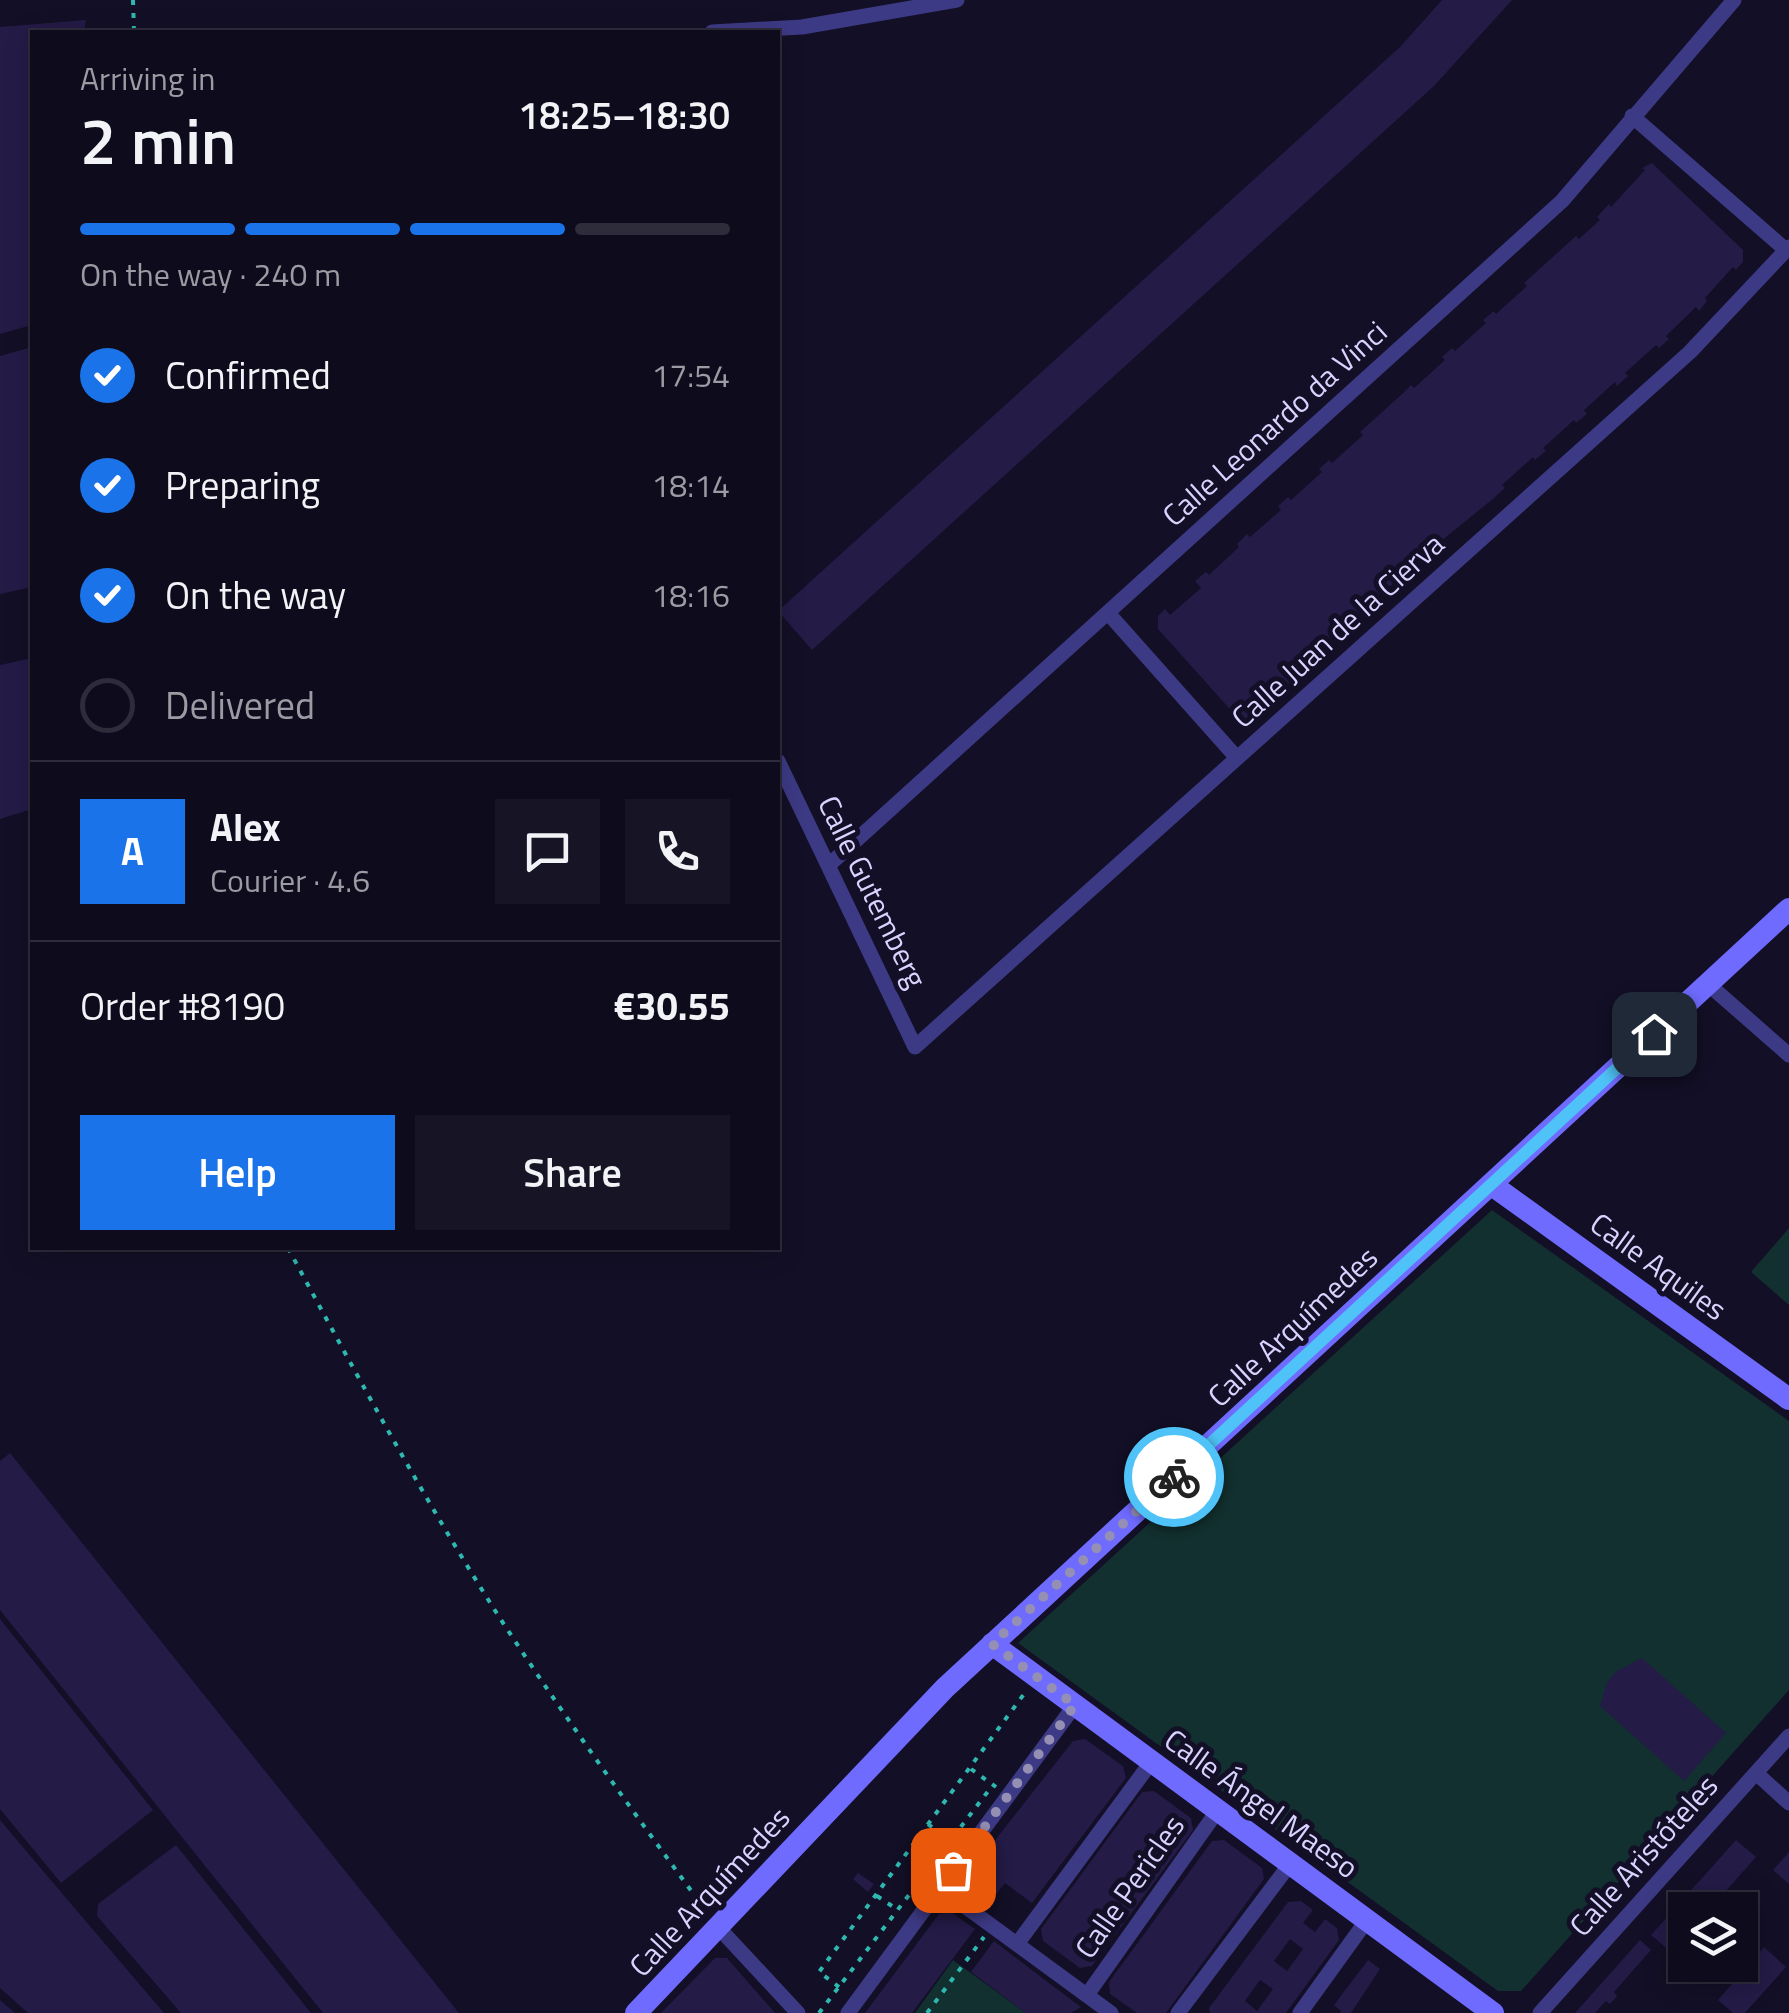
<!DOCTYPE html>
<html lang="en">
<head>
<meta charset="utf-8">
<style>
  :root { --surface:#0e0b1c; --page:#171425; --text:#f1f3f6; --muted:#9b9ba3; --line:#2e2b3b; --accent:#1a73e8 }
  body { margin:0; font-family:"Titillium Web",sans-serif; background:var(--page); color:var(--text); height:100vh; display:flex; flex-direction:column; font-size:38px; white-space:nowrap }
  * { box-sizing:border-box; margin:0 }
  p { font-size:32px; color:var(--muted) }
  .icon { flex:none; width:55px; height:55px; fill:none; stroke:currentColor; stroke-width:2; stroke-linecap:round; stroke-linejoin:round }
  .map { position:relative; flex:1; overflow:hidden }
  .panel { position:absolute; left:30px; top:30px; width:750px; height:1220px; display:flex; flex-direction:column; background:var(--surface); border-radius:0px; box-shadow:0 5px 25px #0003,0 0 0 2px var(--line) }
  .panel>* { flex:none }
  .tools { position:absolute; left:1668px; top:1892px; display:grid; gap:20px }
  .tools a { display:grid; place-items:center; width:90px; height:90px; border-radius:0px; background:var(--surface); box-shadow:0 5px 25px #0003,0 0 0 2px var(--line); font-size:50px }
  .pin { position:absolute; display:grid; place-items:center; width:85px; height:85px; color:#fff; margin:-42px; border-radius:20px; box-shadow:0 5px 15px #0006 }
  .courier { position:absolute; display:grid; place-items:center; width:100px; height:100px; margin:-50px; border:8px solid #4fc3f7; border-radius:50%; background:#fff; color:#222; box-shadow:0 2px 12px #0007 }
  .summary em { font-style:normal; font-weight:600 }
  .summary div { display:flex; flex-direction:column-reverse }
  .summary { display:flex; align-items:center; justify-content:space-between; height:170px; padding:0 50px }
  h1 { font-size:65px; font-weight:600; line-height:75px }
  .bar { display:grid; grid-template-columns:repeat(4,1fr); gap:15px 10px; align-content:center; height:120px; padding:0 50px }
  .bar i { height:12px; border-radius:8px; background:var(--line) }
  .bar .selected { background:var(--accent) }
  .bar p { grid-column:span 4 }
  .line { display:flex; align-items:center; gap:25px; padding:0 50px; border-top:2px solid var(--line) }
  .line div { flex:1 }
  .round { display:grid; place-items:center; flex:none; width:105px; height:105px; border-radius:0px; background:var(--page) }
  ol { padding:0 50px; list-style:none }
  li { display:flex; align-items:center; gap:30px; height:110px }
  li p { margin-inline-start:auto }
  li .icon { padding:10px; border-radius:50%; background:var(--accent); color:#fff; stroke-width:4 }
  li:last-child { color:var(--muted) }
  li i { width:55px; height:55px; border:5px solid var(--line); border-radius:50% }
  .action { display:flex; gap:20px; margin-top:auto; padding:20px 50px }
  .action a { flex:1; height:115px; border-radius:0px; background:var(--accent); color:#fff; font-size:40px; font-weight:600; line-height:115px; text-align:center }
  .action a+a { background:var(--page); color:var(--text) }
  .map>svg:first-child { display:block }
  .green { fill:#12302f }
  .building { fill:#241b47; fill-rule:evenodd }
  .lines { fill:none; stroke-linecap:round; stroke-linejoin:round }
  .path { stroke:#2fb8b0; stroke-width:4; stroke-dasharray:5 8; stroke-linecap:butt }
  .street { stroke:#3d3a85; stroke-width:15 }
  .secondary { stroke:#6f6bff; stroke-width:22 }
  .done { stroke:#948fb3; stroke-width:10; stroke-dasharray:0 18 }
  .route { stroke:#4fc3f7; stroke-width:12 }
  .labels { text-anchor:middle; stroke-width:10; stroke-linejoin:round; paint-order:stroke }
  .street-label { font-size:30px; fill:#d9d4ff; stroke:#130f26 }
</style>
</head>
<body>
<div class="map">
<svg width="1789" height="2013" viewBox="0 0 1789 2013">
  <rect width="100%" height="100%" fill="#130f26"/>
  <path class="green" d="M1492 1210 1789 1421V1690L1521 1991H1498L1018 1643Z
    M1789 1228V1305L1751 1272Z
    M953 1960 1026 2013H915Z"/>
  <path class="building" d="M1442 0H1512L1434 86 812 650 778 611 1400 47Z
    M86 20 84 32H32V325L0 334V27Z
    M1652 163 1743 250V262L1736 270 1733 267 1705 298 1707 301 1699 311 1696 307 1666 336 1669 339 1659 348 1656 345 1625 373 1628 376 1617 386 1615 382 1584 410 1587 414 1576 423 1574 420 1543 448 1546 451 1535 460 1533 457 1502 485 1505 488 1494 498 1419 559 1422 562 1412 572 1409 569 1378 597 1381 600 1371 609 1368 606 1337 634 1340 637 1330 646 1327 643 1296 671 1299 674 1289 684 1283 678 1252 706 1258 712 1253 717 1245 719 1237 717 1158 629V616L1165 609 1170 615 1201 588 1195 581 1206 572 1209 575 1239 547 1237 544 1247 534 1250 537 1281 510 1278 506 1288 497 1291 500 1322 472 1319 469 1329 460 1332 463 1363 435 1360 432 1401 395 1411 385 1414 388 1445 360 1442 357 1452 348 1455 351 1486 323 1483 320 1494 311 1496 314 1527 286 1524 283 1576 236 1579 239 1600 220 1597 217 1609 204 1611 207 1645 170 1642 168Z
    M32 347V587L0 594V356Z
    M32 658V809L0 819V665Z
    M10 1453 132 1605 459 2013H323L0 1610V1461Z
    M0 1619 153 1810 61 1883 0 1809Z
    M1642 1658 1726 1733 1684 1781 1600 1706 1607 1682 1617 1671Z
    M1085 1739 1123 1766 1126 1778 1032 1903 1005 1883 988 1904 968 1890 966 1877 1073 1741Z
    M1154 1791 1191 1818 1193 1830 1092 1966 1080 1968 1043 1941 1041 1929 1142 1792Z
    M0 1820 72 1905 164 2013H28L0 1988Z
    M1224 1840 1262 1868 1264 1879 1166 2013H1137L1110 1994 1109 1982 1212 1841Z
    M1736 1840 1756 1857 1709 1910H1685V1937L1671 1952 1651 1935Z
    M176 1845 311 2013H181L97 1916 98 1904Z
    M1789 1852V1884L1773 1870Z
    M858 1873 874 1884 868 1892 853 1879Z
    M1301 1901 1313 1910 1303 1923 1315 1932 1325 1919 1337 1928 1339 1940 1286 2013H1210L1209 2008 1288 1902ZM1290 1939 1303 1949 1287 1971 1274 1961ZM1260 1980 1273 1989 1257 2011 1245 2001Z
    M951 1912 975 1929 912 2013H865L939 1914Z
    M1640 1940 1651 1950 1614 1992 1617 1996 1610 2004 1606 2001 1595 2013H1575Z
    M994 1941 1041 1977 1081 2007 1071 2013H1026L971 1972Z
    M1764 1947 1786 1967 1745 2013H1733L1718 2000Z
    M715 1958H727L775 2013H661Z
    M1368 1960 1380 1969 1351 2013H1340L1341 2011 1334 2005Z
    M0 2000 15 2013H0Z"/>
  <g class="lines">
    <path class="path" d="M133 0 134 32
      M288 1248C354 1370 421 1494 496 1612 562 1714 634 1813 706 1911
      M971 1769 996 1787
      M928 1824 950 1841
      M877 1896 898 1910
      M839 1987 819 1972 1024 1694
      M819 2013 989 1790
      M927 2013 984 1937"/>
    <path class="street" d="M712 32 802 27 957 0
      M1632 116 1786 250
      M1108 613 1237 758
      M778 761 915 1047 1690 352 1789 247
      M830 864 1562 201 1734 0
      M1708 984 1789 1055
      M1756 1773 1789 1803
      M940 1888 1111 2013
      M718 1927 798 2013
      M1017 1944 1152 1761
      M1087 1995 1218 1810
      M848 2013 1075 1705
      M1178 2013 1290 1864
      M1300 2013 1367 1920
      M1540 2013 1789 1736"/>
    <path class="secondary" d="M1492 1185 1789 1399
      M992 1644 1493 2013
      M636 2013 945 1688 1789 909"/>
  </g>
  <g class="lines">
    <path class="done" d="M953 1870 1075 1705 992 1644 1174 1477"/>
    <path class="route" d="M1174 1477 1654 1034"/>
  </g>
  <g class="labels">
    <g class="street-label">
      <text transform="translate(1275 424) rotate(-42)" y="10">Calle Leonardo da Vinci</text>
      <text transform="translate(1338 631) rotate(-42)" y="10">Calle Juan de la Cierva</text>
      <text transform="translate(872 892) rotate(64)" y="10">Calle Gutemberg</text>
      <text transform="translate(1658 1267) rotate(36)" y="10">Calle Aquiles</text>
      <text transform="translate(1293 1327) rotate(-43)" y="10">Calle Arquímedes</text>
      <text transform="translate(1261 1804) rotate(36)" y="10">Calle Ángel Maeso</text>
      <text transform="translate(1644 1856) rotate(-48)" y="10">Calle Aristóteles</text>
      <text transform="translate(1130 1887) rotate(-55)" y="10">Calle Pericles</text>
      <text transform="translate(710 1892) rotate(-47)" y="10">Calle Arquímedes</text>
    </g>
  </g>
</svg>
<div class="tools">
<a><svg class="icon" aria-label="layers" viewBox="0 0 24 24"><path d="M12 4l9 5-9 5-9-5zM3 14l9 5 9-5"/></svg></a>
</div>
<div class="pin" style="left:953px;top:1870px;background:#ea580c"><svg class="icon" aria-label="bag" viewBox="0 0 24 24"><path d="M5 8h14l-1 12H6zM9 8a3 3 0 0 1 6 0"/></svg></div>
<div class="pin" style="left:1654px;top:1034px;background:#1f2937"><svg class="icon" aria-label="home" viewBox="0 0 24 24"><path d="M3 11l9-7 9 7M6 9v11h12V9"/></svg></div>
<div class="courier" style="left:1174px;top:1477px"><svg class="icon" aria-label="bike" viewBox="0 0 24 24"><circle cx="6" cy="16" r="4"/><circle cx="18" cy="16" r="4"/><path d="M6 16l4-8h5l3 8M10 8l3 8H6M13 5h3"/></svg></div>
<section class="panel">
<div class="summary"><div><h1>2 min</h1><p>Arriving in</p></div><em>18:25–18:30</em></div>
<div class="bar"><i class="selected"></i><i class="selected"></i><i class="selected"></i><i></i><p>On the way · 240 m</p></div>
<ol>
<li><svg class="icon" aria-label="check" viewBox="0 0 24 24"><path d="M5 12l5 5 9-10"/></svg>Confirmed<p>17:54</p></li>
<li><svg class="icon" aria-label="check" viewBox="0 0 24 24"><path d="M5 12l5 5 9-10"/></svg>Preparing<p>18:14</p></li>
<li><svg class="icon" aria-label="check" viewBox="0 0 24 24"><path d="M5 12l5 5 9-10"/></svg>On the way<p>18:16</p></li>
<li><i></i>Delivered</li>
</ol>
<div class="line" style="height:180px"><b class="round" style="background:var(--accent);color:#fff">A</b><div><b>Alex</b><p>Courier · 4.6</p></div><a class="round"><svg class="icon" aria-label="chat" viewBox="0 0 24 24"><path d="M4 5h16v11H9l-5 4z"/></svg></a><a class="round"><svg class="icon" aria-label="phone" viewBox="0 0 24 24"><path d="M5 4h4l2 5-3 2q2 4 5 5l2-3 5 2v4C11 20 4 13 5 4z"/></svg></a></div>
<div class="line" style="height:130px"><div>Order #8190</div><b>€30.55</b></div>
<div class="action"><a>Help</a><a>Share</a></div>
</section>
</div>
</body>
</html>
